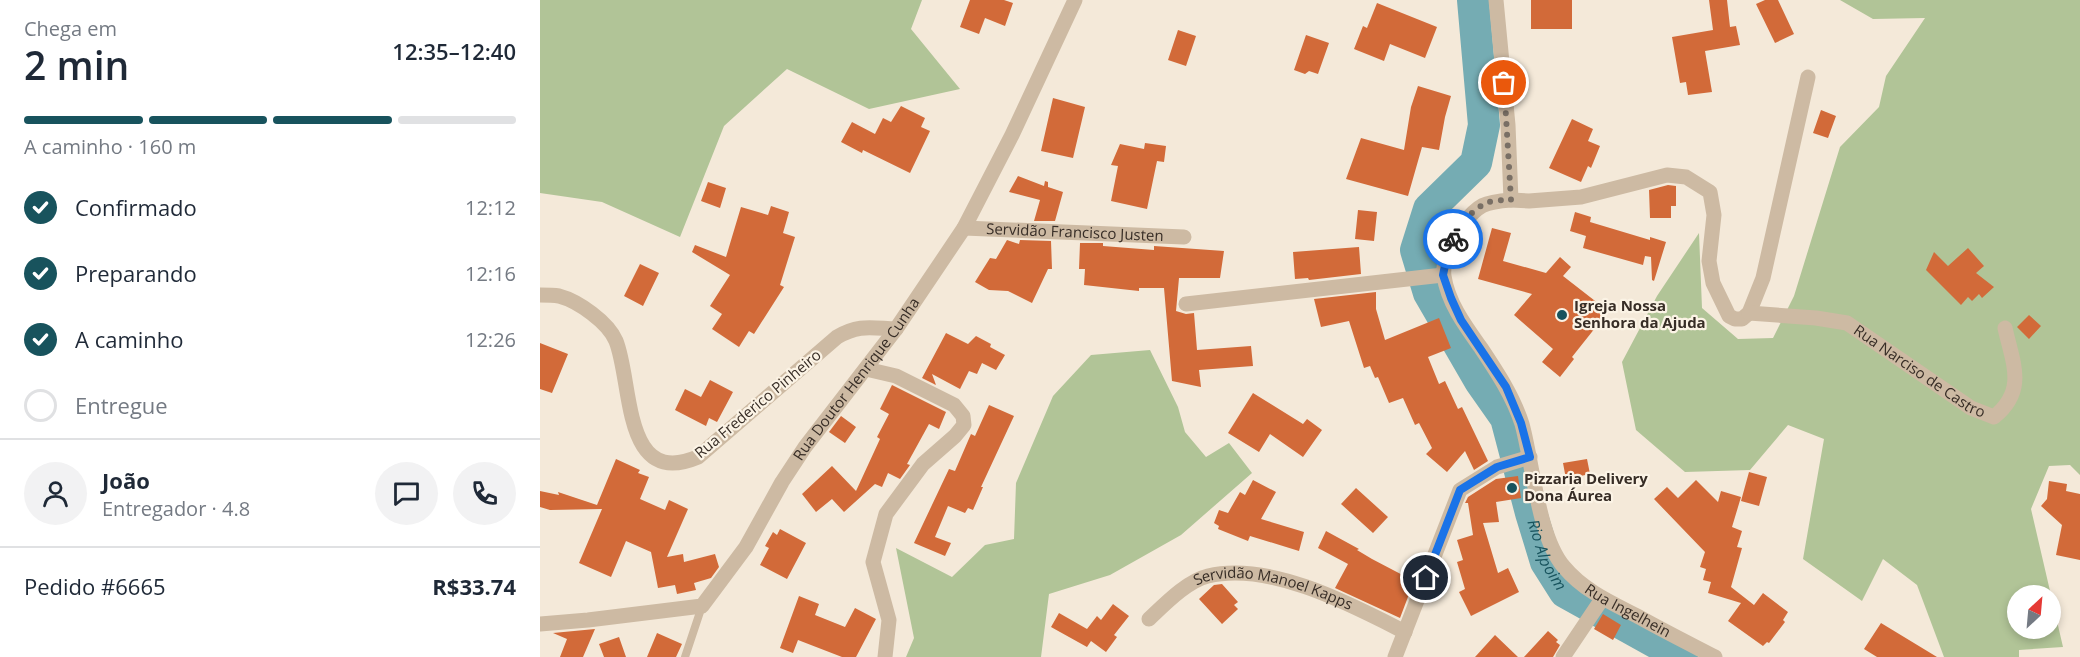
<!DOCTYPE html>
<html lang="pt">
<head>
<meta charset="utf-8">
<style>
  :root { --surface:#fff; --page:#f2f2f3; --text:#1f2937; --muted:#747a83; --line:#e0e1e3; --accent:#18535d }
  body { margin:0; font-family:"Open Sans",sans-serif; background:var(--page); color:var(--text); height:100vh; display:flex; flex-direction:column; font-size:22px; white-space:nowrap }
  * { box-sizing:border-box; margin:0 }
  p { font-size:20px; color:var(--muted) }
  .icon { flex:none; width:33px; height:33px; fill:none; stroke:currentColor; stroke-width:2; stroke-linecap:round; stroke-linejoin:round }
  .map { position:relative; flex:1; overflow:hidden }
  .sheet { display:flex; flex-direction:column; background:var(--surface); width:540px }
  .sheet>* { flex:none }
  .needle { width:39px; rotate:26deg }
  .tools { position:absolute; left:1467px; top:585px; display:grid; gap:12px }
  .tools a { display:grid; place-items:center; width:54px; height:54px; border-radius:50%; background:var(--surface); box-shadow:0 3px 9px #0003; font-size:30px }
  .pin { position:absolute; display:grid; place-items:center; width:51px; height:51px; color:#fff; margin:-26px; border:3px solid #fff; border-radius:50%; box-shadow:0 2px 6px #0007 }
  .courier { position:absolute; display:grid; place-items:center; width:60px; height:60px; margin:-30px; border:4px solid #1a73e8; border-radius:50%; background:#fff; color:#222; box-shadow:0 2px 8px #0007 }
  .overview em { font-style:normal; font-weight:600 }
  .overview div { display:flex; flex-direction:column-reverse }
  .overview { display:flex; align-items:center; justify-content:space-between; height:102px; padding:0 24px }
  h1 { font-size:39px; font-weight:600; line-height:45px }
  .bar { display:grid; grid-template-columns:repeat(4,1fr); gap:9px 6px; align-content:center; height:72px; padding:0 24px }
  .bar i { height:8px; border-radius:4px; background:var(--line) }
  .bar .current { background:var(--accent) }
  .bar p { grid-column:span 4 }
  .line { display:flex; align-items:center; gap:15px; padding:0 24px; border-top:2px solid var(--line) }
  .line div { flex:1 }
  .round { display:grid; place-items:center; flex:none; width:63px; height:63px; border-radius:32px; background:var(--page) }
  ol { padding:0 24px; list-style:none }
  li { display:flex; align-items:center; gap:18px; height:66px }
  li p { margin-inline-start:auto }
  li .icon { padding:6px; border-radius:50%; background:var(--accent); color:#fff; stroke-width:4 }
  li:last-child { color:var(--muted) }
  li i { width:33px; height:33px; border:3px solid var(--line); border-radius:50% }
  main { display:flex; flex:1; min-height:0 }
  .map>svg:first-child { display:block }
  .green { fill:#b1c497; fill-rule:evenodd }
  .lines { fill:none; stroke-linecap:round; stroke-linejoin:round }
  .river { stroke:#75acb3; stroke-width:32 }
  .building { fill:#d26a39 }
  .service { stroke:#cdbaa3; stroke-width:8 }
  .minor { stroke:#cdbaa3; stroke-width:15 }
  .done { stroke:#796f65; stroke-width:6; stroke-dasharray:0 10.8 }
  .route { stroke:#1a73e8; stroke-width:8 }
  .poi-dot { fill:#18535d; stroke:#fbf3e5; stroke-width:2 }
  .labels { text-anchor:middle; stroke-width:4.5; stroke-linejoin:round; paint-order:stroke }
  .street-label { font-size:15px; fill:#372d26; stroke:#fbf3e5 }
  .poi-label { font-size:15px; font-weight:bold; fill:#372d26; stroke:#fbf3e5; text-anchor:start }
  .water-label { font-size:16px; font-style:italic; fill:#18535d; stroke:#fbf3e5 }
</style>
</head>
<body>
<main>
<section class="sheet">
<div class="overview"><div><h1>2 min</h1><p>Chega em</p></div><em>12:35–12:40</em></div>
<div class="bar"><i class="current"></i><i class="current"></i><i class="current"></i><i></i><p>A caminho · 160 m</p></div>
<ol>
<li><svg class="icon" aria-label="check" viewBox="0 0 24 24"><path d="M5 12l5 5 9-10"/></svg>Confirmado<p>12:12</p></li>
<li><svg class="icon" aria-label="check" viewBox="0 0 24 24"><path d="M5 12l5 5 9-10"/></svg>Preparando<p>12:16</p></li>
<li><svg class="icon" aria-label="check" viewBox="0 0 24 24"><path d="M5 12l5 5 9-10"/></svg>A caminho<p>12:26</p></li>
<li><i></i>Entregue</li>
</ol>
<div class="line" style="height:108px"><a class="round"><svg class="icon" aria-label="person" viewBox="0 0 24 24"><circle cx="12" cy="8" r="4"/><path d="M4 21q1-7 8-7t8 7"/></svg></a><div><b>João</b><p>Entregador · 4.8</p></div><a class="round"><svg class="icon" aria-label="chat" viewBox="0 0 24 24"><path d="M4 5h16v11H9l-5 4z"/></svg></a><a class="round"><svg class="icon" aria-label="phone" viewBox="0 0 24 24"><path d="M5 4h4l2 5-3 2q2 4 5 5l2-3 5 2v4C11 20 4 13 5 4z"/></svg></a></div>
<div class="line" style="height:78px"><div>Pedido #6665</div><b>R$33.74</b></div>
</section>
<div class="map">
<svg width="1540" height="657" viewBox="0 0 1540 657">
  <rect width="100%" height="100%" fill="#f4e9d9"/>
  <path class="green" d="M0 0H382L371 29 420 89 329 109 247 69 184 126 140 237 62 202 0 193Z
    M1300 0H1540V475L1530 465 1509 466 1491 509 1523 647 1479 650V657H1404L1377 585 1343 559 1322 601 1263 559 1284 439 1248 425 1210 470 1145 472 1096 430 1082 362 1117 296 1159 233 1162 308 1198 339 1233 338 1254 296 1300 147 1339 107 1346 76 1385 18 1333 19ZM1478 596H1510V628H1478Z
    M610 350 638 407 645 432 666 457 689 443 712 473 641 535 570 575 509 594 501 657H366L374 638 356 548 412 577 445 545 474 539 476 483 513 396 551 355Z"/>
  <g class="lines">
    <path class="river" id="s1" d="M933 0 944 125 936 163 889 209 876 250 889 293 940 381 966 418 991 513 1006 562 1025 592 1142 657"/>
  </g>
  <path class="building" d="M430 0H464L473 3 465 26 445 18 439 34 420 27Z
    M991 0H1032V29H991Z
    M1169 0H1187L1190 27 1196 26 1200 45 1165 51 1172 92 1148 95 1146 82 1140 83 1132 37 1173 30Z
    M1225 0H1238L1254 34 1235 43 1216 4Z
    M837 3 897 27 885 58 850 44 844 61 814 49 823 26 827 28Z
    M638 30 656 36 646 66 628 60Z
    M766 35 789 43 778 74 769 71 765 74 754 70Z
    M878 86 911 96 905 117 899 150 882 147 868 196 806 179 821 138 864 150 871 107Z
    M513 98 545 107 533 158 501 151Z
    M361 106 385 118 381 127 390 131 370 173 323 150 322 153 301 142 312 122 335 134 343 118 351 122Z
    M1281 110 1296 116 1288 138 1273 133Z
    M1032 119 1053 129 1048 141 1060 146 1051 168 1048 166 1041 182 1009 168Z
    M605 143 626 146 624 162 617 161 607 209 571 201 578 166 571 165 580 144 604 149Z
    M478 176 504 186 505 181 508 182V187L523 192 515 221H494L500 200 469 192Z
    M168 182 186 188 180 208 161 201Z
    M1128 185 1136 186V206H1131V218H1110L1109 190Z
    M231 206 249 212 243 233 255 237 240 285 244 287 214 334 209 331 199 347 172 329 182 314 170 306 190 275 152 252 155 245 186 257 201 207 228 215Z
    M818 210 837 212 834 241 815 239Z
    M1035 212 1051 217 1050 222 1110 240V237L1126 242 1114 281 1112 280 1111 257 1105 256 1103 265 1043 248 1046 236 1030 231Z
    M952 228 971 233 963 261 1006 273 1020 257 1031 267 1023 276 1059 304 1058 306 1067 313 1032 357 1034 359 1020 377 1002 362 1013 349 974 315 992 294 938 279Z
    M467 240 479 244 480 240 511 241 512 269H508L492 303 468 291 449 290 435 282 450 258 456 259Z
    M540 243H563V246L614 250V246L684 251 680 278H639L636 311 646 314 654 313 657 350 711 346 713 366 659 370 661 387 632 381 624 288H599V291L544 285 545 269H539Z
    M819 247 821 274 769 280 768 278 755 279 753 252Z
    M1428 248 1444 266 1436 273 1454 287 1442 298 1439 294 1432 301 1428 297 1421 305 1386 270 1394 252 1408 266Z
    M100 264 119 273 103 306 84 296Z
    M836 292V309L845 340 899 318 911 348 888 357 899 384 905 381 918 409 922 407 948 461 934 470 925 451 907 472 886 454 892 448 879 423 875 425 863 398 849 403 838 377 835 378 830 366 824 368 809 321 781 327 774 299Z
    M1489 315 1501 326 1489 339 1477 327Z
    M406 333 428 344 436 336 451 344 450 347 465 355 456 370 442 363 437 374 429 371 420 389 392 374 396 385 382 378Z
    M0 343 28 354 12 393 0 389Z
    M170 380 193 392 177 422 169 418 166 426 135 410 145 389 161 397Z
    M352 385 406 412 399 429 389 424 367 464 370 465 360 479 348 473 342 487 335 484 304 512 292 499 276 512 262 494 292 466 316 491 340 439 337 437 349 414 340 409Z
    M713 393 763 424 767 419 782 430 763 457 730 434 719 452 688 433Z
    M449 405 474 416 441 487H443L433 510 428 508 425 513 408 506 395 537 411 543 405 556 374 543 409 469 415 471 431 434 435 436Z
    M301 416 316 427 305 443 289 432Z
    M76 459 100 470 98 473 109 477 100 499 125 510 129 500 148 509 127 557 143 554 144 562 175 554 179 567 171 578 154 583 156 590 137 594 135 585 118 588 111 552 86 541 71 577 39 563 62 509 10 510 0 507V491L19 495 18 492 57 505Z
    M1047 459 1050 474 1026 479 1023 463Z
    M1209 472 1227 477 1219 506 1201 501Z
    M978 476 981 498 956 502 959 522 943 523 958 573 968 568 979 592 931 616 919 592 925 589 917 562 923 560 917 540 933 535 928 503H925L928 497 956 479Z
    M713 480 736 492 721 519 764 532 759 551 710 536 708 541 678 529 679 526 674 523 679 510 688 513 700 492 705 495Z
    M1156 480 1178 502 1181 491 1201 497 1192 527 1202 531 1197 547 1202 548 1191 587 1214 605 1223 593 1248 612 1243 620 1245 622 1229 643 1227 642 1223 646 1188 621 1201 603 1168 593 1171 582 1163 580 1166 569 1160 567 1165 552 1114 499 1127 487 1138 498Z
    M1509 481 1527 484 1526 491 1540 494V560L1516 555 1522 525 1501 506 1507 499Z
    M816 488 848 517 833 533 801 504Z
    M240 529 266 543 247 579 220 565 229 548 225 546 233 532 237 535Z
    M786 531 819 549 817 550 832 559 874 581 860 618 795 588 808 564 778 548Z
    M682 584 698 602 694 605 698 609 682 624 659 599 674 585Z
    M259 596 279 604 275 615 305 627 315 608 336 619 316 657H302L258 640 253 653 240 648Z
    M573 604 589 616 574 635 577 637 566 652 551 641 547 647 511 627 519 613 547 629 557 616 561 620Z
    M1063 614 1081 625 1073 640 1054 629Z
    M1341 623 1397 657H1337L1324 649Z
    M55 629 43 657H20L27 639 13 633Z
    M1008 631 1018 640 1016 642 1020 645 1013 657H984Z
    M117 633 142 644 136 657H107Z
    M955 635 978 657H935Z
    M79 637 86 657H64L59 644Z"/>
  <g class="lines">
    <path class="service" d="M145 657 162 606"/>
    <g class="minor">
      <path id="s2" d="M956 0 968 125 971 200C944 202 939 204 921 226 913 236 902 262 904 276 908 303 926 327 941 348 957 372 973 396 982 424 993 464 998 537 1024 567 1044 591 1072 603 1099 617 1124 631 1150 644 1175 657"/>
      <path d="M971 200 989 201 1041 197 1127 175 1146 177 1170 192 1174 215 1169 261 1173 283 1189 316 1195 319H1202L1209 313 1223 278 1268 77"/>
      <path id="s3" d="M424 228 644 237"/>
      <path d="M0 295C6 295 13 295 19 296 38 301 68 322 76 341 93 384 82 489 158 457L297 337C319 324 331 328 356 329"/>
      <path d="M646 304 903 275"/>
      <path id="s4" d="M1209 313 1276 318 1307 323 1431 408 1454 417C1487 390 1473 364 1465 328"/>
      <path d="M326 369 356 376 414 405 423 416 424 425 415 436 383 464 346 514 333 562 349 620 345 657"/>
      <path id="s5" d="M609 619C625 604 647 581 668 576 730 561 812 605 865 632"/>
      <path id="s6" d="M0 624 48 620 162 606 206 547 242 482 265 447 356 329 424 228 472 135 535 0"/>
      <path d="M855 657 920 490 957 467 990 457"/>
      <path d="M1023 657 1062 599"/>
    </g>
  </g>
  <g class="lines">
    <path class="done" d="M913 239C919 225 932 210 946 203 953 200 964 200 971 200L964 83"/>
    <path class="route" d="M886 578 920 490 957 467 990 457 981 423 966 387 921 320 911 298 903 275 908 251 913 239"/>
  </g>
  <g class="poi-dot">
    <circle cx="1022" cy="315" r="6"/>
    <circle cx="972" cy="488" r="6"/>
  </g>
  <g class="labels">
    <g class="street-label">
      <text dy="5" stroke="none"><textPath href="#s3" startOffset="111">Servidão Francisco Justen</textPath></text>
      <text dy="5" stroke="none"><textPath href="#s4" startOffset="186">Rua Narciso de Castro</textPath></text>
      <text dy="5" stroke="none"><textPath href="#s6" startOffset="438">Rua Doutor Henrique Cunha</textPath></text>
      <text transform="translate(218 404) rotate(-40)" y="5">Rua Frederico Pinheiro</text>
      <text dy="5" stroke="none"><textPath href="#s5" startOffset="141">Servidão Manoel Kapps</textPath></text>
      <text dy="5" stroke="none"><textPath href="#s2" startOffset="710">Rua Ingelhein</textPath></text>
    </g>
    <g class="poi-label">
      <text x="1034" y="311">Igreja Nossa<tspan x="1034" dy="17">Senhora da Ajuda</tspan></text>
      <text x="984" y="484">Pizzaria Delivery<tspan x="984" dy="17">Dona Áurea</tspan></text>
    </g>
    <g class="water-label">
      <text dy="6" stroke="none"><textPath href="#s1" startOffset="608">Rio Alpoim</textPath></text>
    </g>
  </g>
</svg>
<div class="tools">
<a><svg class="needle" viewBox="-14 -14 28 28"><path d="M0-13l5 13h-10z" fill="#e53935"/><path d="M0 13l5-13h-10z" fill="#747a83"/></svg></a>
</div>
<div class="pin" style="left:964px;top:83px;background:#ea580c"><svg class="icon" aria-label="bag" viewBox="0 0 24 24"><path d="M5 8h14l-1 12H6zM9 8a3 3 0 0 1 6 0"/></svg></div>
<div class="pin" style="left:886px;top:578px;background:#1f2937"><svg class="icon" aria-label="home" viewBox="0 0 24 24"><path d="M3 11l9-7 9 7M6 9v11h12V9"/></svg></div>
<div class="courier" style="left:913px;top:239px"><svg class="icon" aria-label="bike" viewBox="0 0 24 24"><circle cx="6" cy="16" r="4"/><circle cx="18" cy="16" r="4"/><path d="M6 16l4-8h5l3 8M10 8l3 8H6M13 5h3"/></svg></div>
</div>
</main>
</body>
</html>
